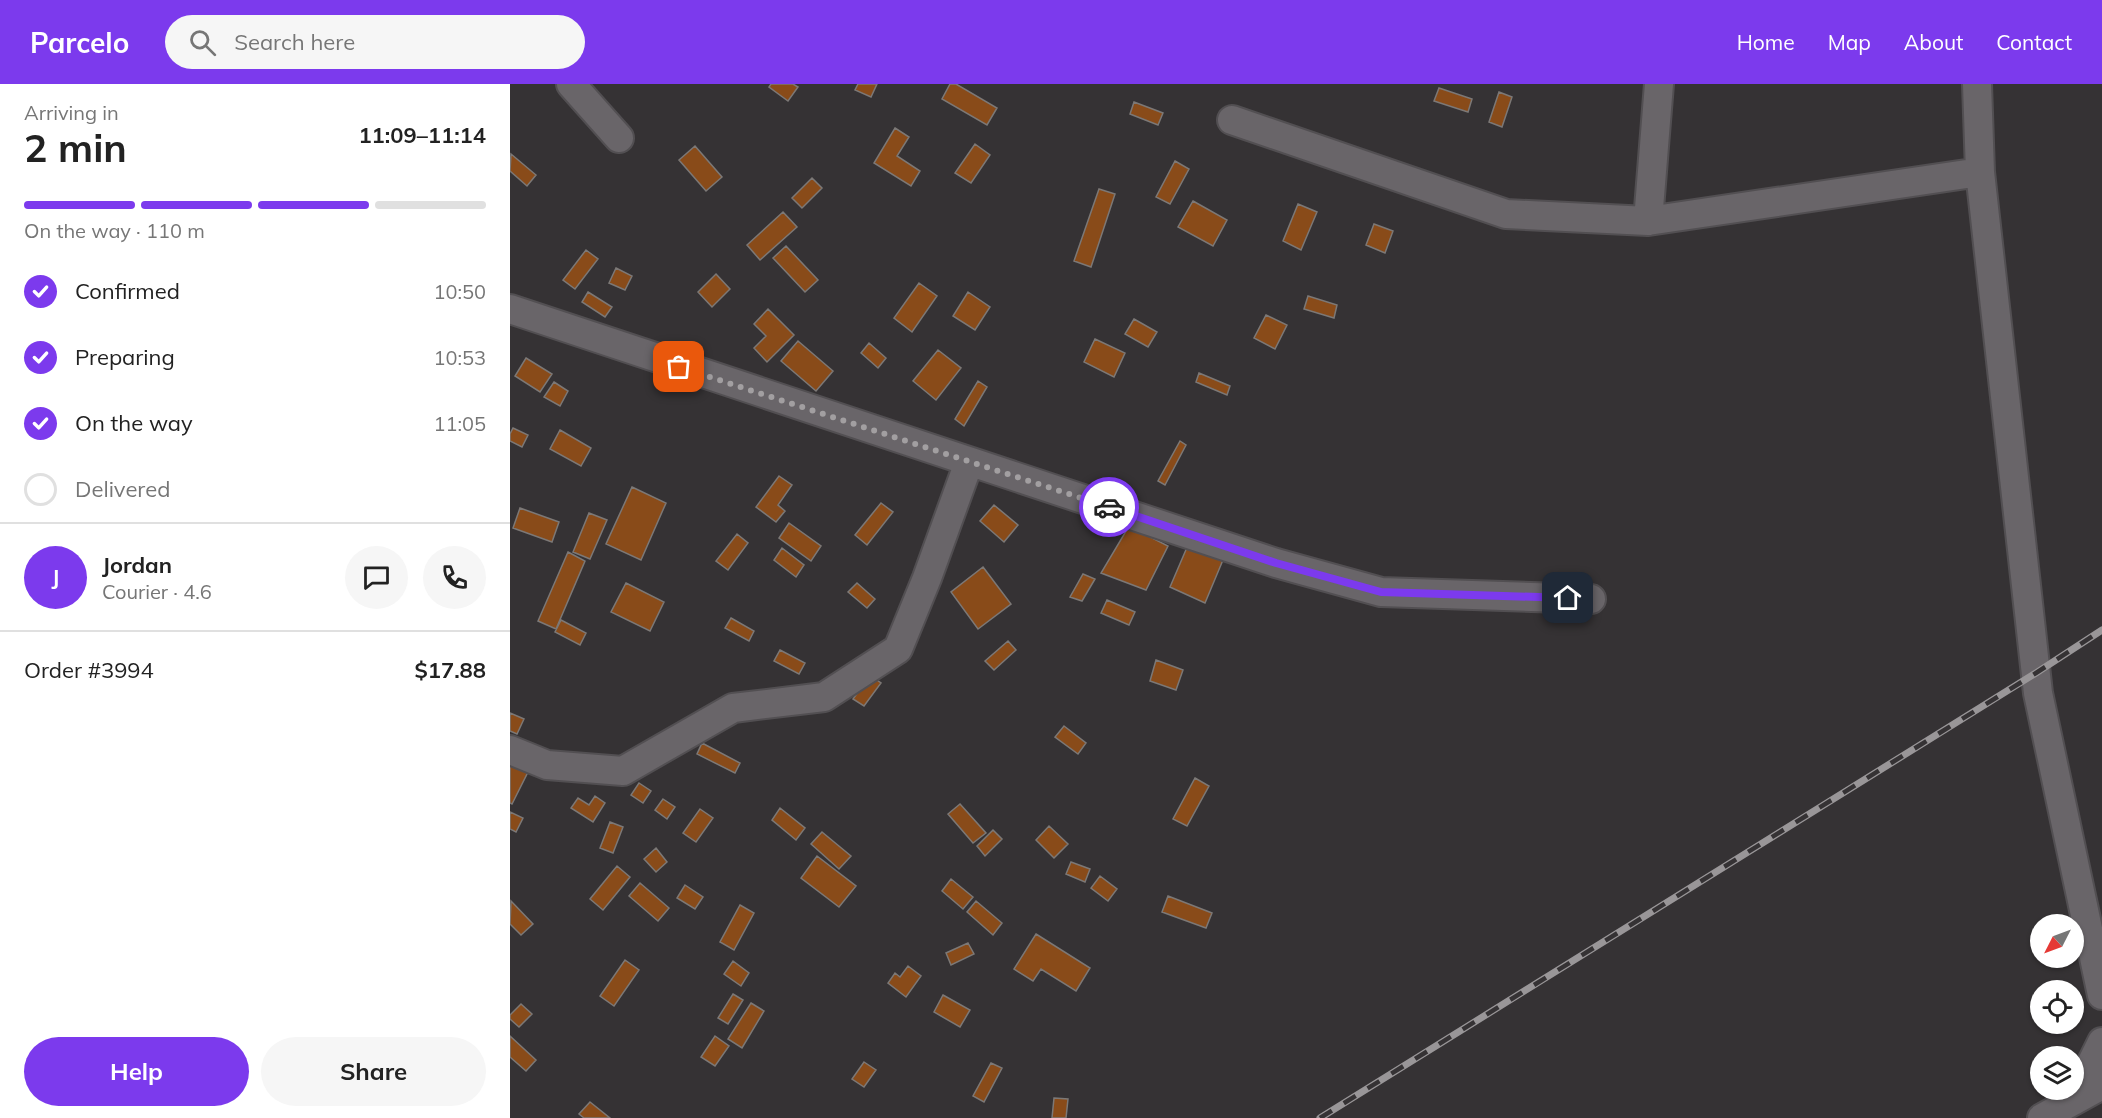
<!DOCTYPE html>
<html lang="en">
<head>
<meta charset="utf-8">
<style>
  :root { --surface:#fff; --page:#f6f6f6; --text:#222; --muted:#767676; --line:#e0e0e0; --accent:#7c3aed }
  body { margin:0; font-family:Mulish,sans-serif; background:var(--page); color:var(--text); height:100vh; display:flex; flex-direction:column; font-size:22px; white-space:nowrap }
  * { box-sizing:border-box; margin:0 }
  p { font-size:20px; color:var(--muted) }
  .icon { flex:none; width:33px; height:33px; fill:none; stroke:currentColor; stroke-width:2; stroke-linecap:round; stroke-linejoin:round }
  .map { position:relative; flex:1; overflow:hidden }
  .sheet { display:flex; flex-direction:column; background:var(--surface); width:510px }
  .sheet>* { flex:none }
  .needle { width:39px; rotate:228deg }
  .controls { position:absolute; left:1520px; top:830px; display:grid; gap:12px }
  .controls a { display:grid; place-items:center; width:54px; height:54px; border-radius:50%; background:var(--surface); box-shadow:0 2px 4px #0004; font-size:30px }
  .pin { position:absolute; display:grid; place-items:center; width:51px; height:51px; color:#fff; margin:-26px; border-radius:12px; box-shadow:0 3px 9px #0006 }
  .courier { position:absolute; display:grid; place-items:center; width:60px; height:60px; margin:-30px; border:4px solid #7c3aed; border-radius:50%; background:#fff; color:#222; box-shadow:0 2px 8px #0007 }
  .overview em { font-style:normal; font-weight:700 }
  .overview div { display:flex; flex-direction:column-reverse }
  .overview { display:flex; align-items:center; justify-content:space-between; height:102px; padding:0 24px }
  h1 { font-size:39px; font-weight:700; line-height:45px }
  .bar { display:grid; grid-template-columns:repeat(4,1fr); gap:9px 6px; align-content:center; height:72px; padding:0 24px }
  .bar i { height:8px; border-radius:4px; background:var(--line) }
  .bar .current { background:var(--accent) }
  .bar p { grid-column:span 4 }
  .line { display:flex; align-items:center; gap:15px; padding:0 24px; border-top:2px solid var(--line) }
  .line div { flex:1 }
  .round { display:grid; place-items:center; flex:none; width:63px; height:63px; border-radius:32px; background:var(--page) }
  ol { padding:0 24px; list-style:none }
  li { display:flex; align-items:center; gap:18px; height:66px }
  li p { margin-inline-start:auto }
  li .icon { padding:6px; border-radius:50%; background:var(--accent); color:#fff; stroke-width:4 }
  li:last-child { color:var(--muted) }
  li i { width:33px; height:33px; border:3px solid var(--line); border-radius:50% }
  .primary-button { display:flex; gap:12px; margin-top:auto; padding:12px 24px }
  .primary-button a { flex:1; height:69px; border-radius:36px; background:var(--accent); color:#fff; font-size:24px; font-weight:700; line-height:69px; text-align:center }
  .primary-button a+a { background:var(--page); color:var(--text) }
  header { display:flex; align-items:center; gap:36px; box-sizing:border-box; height:84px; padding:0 30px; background:var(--accent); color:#fff }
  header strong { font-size:28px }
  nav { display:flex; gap:33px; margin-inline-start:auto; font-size:21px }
  .search { width:420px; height:54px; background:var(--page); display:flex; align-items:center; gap:15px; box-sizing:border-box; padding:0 21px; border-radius:33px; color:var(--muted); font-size:22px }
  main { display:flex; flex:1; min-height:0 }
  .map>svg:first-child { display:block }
  .building { fill:#894b19; stroke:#7c7876; stroke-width:1.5 }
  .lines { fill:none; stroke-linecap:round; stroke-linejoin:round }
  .street-casing { stroke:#524f52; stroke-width:32 }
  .street { stroke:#696569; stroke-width:28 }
  .rail-casing { stroke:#999698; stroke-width:7 }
  .rail { stroke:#353234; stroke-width:4.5; stroke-dasharray:14; stroke-linecap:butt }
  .done { stroke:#a29fa1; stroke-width:6; stroke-dasharray:0 10.8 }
  .route { stroke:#7c3aed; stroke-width:8 }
</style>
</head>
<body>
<header>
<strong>Parcelo</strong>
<div class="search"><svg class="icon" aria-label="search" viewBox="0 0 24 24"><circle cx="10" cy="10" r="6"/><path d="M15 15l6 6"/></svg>Search here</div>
<nav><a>Home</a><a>Map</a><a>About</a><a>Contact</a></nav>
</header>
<main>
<section class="sheet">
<div class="overview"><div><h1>2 min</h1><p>Arriving in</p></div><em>11:09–11:14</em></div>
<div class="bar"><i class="current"></i><i class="current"></i><i class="current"></i><i></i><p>On the way · 110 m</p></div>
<ol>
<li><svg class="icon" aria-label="check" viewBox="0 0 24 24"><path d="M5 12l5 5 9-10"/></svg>Confirmed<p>10:50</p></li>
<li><svg class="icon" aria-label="check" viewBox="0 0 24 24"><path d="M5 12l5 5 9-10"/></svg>Preparing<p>10:53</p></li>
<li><svg class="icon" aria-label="check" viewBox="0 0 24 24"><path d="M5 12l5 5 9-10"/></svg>On the way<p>11:05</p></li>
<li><i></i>Delivered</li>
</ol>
<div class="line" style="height:108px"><b class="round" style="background:var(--accent);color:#fff">J</b><div><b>Jordan</b><p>Courier · 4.6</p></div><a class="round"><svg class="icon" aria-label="chat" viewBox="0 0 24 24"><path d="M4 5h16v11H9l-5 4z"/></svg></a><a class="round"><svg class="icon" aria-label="phone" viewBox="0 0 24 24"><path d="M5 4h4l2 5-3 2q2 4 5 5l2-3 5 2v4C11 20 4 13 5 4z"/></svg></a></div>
<div class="line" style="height:78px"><div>Order #3994</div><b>$17.88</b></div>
<div class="primary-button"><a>Help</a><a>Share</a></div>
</section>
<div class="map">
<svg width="1592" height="1034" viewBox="0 0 1592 1034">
  <rect width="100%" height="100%" fill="#353234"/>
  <path class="building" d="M261 0H283L288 3 278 17 259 3Z
    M348 0H367L361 13 345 6Z
    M440 0H446L487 24 477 41 432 15Z
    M929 4 962 15 958 28 924 17Z
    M989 8 1002 13 992 43 979 38Z
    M624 18 653 29 648 41 620 30Z
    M385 44 399 53 387 72 410 87 401 102 364 79Z
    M465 60 480 71 461 99 445 89Z
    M185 62 212 93 196 107 169 76Z
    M1 70 26 91 17 102 0 87Z
    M665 77 679 85 660 120 646 113Z
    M302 94 312 104 292 124 282 114Z
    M589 105 605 110 581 183 564 177Z
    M683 117 717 136 703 162 668 143Z
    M788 120 807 128 791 166 773 157Z
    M273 128 287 143 250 176 237 161Z
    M864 140 883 147 875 169 856 161Z
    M276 162 308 196 295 208 263 174Z
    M76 166 88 175 65 205 53 196Z
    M106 184 122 192 115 206 99 199Z
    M206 190 220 205 202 223 188 208Z
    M409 199 427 212 402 248 384 234Z
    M78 208 102 223 95 233 72 218Z
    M458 208 480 223 465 246 443 232Z
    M798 212 827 221 824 234 794 225Z
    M258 225 284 251 257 278 244 264 256 252 244 240Z
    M756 231 777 241 765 265 744 254Z
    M624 235 647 248 638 263 615 250Z
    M585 255 615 269 604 293 574 278Z
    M288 257 323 287 306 307 271 277Z
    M359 259 376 274 368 284 351 269Z
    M428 266 451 284 426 316 403 297Z
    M16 274 42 290 30 308 5 292Z
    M689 289 720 302 717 311 686 298Z
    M468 297 477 303 454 342 445 335Z
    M44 298 58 307 50 322 34 313Z
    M3 344 18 351 12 363 0 357V350Z
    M50 346 81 364 71 382 40 365Z
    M670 357 676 361 655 401 648 397Z
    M269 392 282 401 268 421 275 427 266 438 246 423Z
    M122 403 156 419 131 476 96 460Z
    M371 419 383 428 357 461 345 451Z
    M484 421 508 441 494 458 470 437Z
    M10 424 49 438 42 458 3 444Z
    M79 429 97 436 80 475 63 468Z
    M279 439 311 462 301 477 269 454Z
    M619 442 658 462 636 506 591 489Z
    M227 450 238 459 218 486 206 477Z
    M678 461 713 476 695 519 660 503Z
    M272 464 294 481 286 493 264 476Z
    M58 468 75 477 46 545 28 537Z
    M473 483 501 520 468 545 441 508Z
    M573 490 585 495 572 517 560 513Z
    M116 499 154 518 140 547 101 528Z
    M347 499 365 515 357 524 338 508Z
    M597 516 625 528 619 541 591 529Z
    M221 534 244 547 239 557 215 544Z
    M51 536 76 549 70 561 45 548Z
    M498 557 506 566 484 586 475 577Z
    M270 566 295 579 289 590 264 577Z
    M646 576 673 586 666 606 640 597Z
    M360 591 371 599 354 622 343 615Z
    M0 629 14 635 7 650 0 647Z
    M554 642 576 659 568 670 545 653Z
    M192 659 230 679 225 689 187 670Z
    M0 672 21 682 2 720 0 719Z
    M685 694 699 702 677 742 663 735Z
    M129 699 141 707 133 719 121 711Z
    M85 712 95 719 83 738 61 724 68 714 79 721Z
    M153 715 165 723 157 735 145 726Z
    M450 720 476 749 463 759 438 730Z
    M270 724 295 744 286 756 262 736Z
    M190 725 203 734 186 758 173 749Z
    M0 728 13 734 6 748 0 745Z
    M100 738 113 743 103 769 90 764Z
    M539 742 558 760 544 774 526 756Z
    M483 746 492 755 475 772 467 762Z
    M312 748 341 772 329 785 301 760Z
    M146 764 157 778 146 788 134 775Z
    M307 772 346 802 329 823 291 794Z
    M561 778 580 785 575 798 556 790Z
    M107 782 120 793 93 826 80 815Z
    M590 792 607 805 598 817 581 804Z
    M441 795 463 813 453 825 432 807Z
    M130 799 159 824 148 837 119 812Z
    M175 801 193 813 185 825 167 814Z
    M658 812 702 829 696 844 652 828Z
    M1 817 23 840 11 851 0 840Z
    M466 817 492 839 483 851 457 828Z
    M230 821 244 829 224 866 210 858Z
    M526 850 580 884 566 907 531 885 523 897 504 885Z
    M458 859 464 870 441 881 436 869Z
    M115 876 129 886 104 922 90 912Z
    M223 877 239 889 231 902 214 890Z
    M398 882 411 892 396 913 378 899 385 889 390 893Z
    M223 910 233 916 218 940 208 934Z
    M433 911 460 926 450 943 424 928Z
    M241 919 254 927 232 964 218 955Z
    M11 920 22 930 9 943 0 935V931Z
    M0 952 26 976 16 987 0 973Z
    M205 952 219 962 205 982 191 973Z
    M354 978 366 986 354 1003 342 995Z
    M481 979 492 984 474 1018 463 1012Z
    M544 1014 558 1015 556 1034H542Z
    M80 1018 100 1034H74L69 1030Z"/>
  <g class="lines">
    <defs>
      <path id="street" d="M61 0 109 54
        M1467 0 1470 88 1528 609 1592 911
        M722 36 996 130 1138 137 1470 88
        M1138 137 1149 0
        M0 225 766 479 871 508 1081 515
        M0 666 37 681 113 687 223 624 314 613 388 565 417 494 459 378
        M1563 1017 1592 958
        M1532 1034 1592 1001"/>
    </defs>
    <use href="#street" class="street-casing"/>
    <use href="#street" class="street"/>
    <defs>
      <path id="rail" d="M810 1034 1526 589 1592 546"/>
    </defs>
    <use href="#rail" class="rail-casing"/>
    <use href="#rail" class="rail"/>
  </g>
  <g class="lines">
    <path class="done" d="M169 283 599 423"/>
    <path class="route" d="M599 423 766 479 871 508 1058 514"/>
  </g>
</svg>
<div class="controls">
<a><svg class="needle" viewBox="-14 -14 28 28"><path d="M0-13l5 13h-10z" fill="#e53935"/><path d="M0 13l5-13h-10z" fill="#767676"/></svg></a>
<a><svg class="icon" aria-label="locate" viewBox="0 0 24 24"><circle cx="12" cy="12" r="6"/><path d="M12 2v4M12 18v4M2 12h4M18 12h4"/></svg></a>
<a><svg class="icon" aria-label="layers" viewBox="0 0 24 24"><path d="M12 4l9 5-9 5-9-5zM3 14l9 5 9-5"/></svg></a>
</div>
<div class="pin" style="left:169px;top:283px;background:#ea580c"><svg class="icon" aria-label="bag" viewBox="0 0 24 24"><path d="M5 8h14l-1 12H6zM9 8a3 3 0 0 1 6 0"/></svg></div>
<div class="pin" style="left:1058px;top:514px;background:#1f2937"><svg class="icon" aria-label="home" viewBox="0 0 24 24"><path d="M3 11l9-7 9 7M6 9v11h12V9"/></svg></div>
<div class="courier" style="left:599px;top:423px"><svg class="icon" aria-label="car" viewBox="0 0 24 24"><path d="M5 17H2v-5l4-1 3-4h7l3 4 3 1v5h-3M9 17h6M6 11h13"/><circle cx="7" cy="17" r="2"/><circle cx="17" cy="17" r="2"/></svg></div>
</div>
</main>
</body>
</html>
